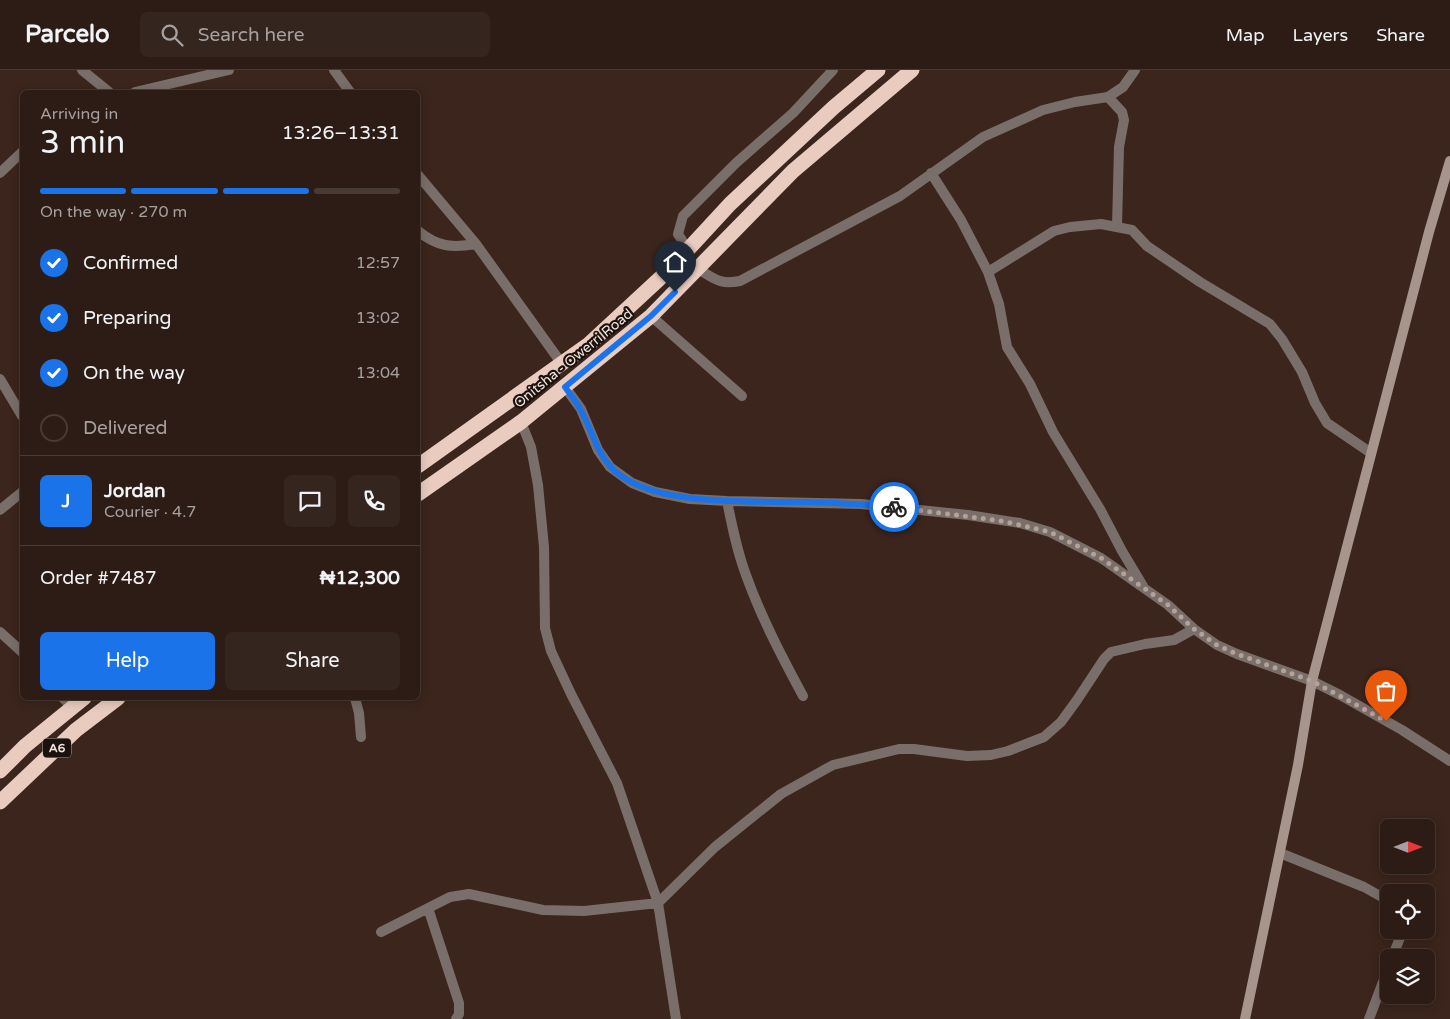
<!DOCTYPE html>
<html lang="en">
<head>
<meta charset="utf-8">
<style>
  :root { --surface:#2c1c15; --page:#34251e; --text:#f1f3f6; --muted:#a6a1a0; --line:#483a34; --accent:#1a73e8 }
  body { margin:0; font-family:"Varela Round",sans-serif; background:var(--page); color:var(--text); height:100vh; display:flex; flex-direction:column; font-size:19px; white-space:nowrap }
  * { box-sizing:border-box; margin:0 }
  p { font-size:16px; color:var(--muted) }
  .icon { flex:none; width:28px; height:28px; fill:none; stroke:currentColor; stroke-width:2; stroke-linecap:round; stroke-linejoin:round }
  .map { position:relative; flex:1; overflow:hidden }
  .drawer { position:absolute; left:20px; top:20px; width:400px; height:610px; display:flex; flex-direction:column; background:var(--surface); border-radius:8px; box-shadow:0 2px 12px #0003,0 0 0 1px var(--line) }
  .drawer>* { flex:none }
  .needle { width:32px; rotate:90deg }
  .fabs { position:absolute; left:1380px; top:749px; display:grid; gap:10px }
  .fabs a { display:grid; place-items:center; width:55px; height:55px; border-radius:8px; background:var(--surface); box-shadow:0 2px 12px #0003,0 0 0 1px var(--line); font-size:25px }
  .pin { position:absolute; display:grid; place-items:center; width:42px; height:42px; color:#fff; margin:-51px -21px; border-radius:50% 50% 50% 0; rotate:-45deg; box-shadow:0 0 5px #0007 }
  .pin .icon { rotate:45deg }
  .courier { position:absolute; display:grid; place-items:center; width:50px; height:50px; margin:-25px; border:4px solid #1a73e8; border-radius:50%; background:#fff; color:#222; box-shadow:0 1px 6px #0007 }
  .head em { font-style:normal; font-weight:600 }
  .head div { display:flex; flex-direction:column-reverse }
  .head { display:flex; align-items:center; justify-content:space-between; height:85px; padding:0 20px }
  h1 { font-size:32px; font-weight:600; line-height:38px }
  .bar { display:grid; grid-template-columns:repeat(4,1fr); gap:8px 5px; align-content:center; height:60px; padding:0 20px }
  .bar i { height:6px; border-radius:4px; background:var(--line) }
  .bar .on { background:var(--accent) }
  .bar p { grid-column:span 4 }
  .line { display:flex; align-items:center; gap:12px; padding:0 20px; border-top:1px solid var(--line) }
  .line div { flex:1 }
  .round { display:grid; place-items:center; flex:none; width:52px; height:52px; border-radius:8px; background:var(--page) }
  ol { padding:0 20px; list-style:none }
  li { display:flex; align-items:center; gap:15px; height:55px }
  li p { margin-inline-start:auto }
  li .icon { padding:5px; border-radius:50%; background:var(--accent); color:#fff; stroke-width:4 }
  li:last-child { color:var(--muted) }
  li i { width:28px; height:28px; border:2px solid var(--line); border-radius:50% }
  .action { display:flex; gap:10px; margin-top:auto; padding:10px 20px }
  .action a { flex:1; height:58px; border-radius:8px; background:var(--accent); color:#fff; font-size:20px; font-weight:600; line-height:58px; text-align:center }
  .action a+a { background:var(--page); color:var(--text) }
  header { display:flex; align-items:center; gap:30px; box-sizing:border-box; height:70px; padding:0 25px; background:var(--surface); border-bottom:1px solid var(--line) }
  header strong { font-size:24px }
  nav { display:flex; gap:28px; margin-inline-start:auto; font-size:18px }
  .search { width:350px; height:45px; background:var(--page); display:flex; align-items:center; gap:12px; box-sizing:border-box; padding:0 18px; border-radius:8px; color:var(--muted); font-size:19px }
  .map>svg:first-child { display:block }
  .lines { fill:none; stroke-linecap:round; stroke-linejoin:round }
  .street { stroke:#7a6e6a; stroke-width:10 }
  .secondary { stroke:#a7948d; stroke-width:10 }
  .highway { stroke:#e9cbc0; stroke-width:15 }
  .done { stroke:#b3a19a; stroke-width:5; stroke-dasharray:0 9 }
  .route { stroke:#1a73e8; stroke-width:6 }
  .labels { text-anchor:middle; stroke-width:4.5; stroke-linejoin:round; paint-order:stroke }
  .shield { fill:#1b110d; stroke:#b2a59f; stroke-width:1 }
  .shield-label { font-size:12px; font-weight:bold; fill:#f3e4de }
  .street-label { font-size:14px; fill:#f3e4de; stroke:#1b110d }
</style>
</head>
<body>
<header>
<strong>Parcelo</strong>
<div class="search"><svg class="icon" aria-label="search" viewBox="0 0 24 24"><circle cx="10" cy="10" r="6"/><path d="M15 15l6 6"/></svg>Search here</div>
<nav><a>Map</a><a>Layers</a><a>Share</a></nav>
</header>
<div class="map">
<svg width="1450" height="949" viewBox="0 0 1450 949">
  <rect width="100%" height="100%" fill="#3b251c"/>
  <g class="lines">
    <path class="street" d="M82 0 109 22
      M334 0 350 22
      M135 22 229 0
      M1108 27 1122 42 1124 50 1119 77 1117 156
      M0 103 22 82
      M931 103 961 150 988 202 999 234 1007 277 1030 314 1053 362 1100 439 1122 481 1143 516
      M418 105 476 174 562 294
      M418 161C438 177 451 178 476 174
      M688 180 678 164 683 146 736 93 793 43 833 0
      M698 199C715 209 720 215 740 211L900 126 983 67 1043 40 1075 32 1108 27 1123 17 1135 0
      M988 202 1054 161 1070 157 1101 154 1132 160 1147 176 1200 212 1270 254 1282 269 1302 302 1315 333 1327 353 1371 383
      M651 246 742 326
      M0 309 22 346
      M565 317 581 339 598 380 610 397 632 413 655 422 690 429 727 431 861 434 968 445 1020 453 1050 462 1101 488 1168 535 1194 559 1217 575 1237 584 1312 611 1340 625 1402 660 1450 691
      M521 352 531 377 538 415 544 477 545 558 551 581 571 624 617 713 658 833 676 949
      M727 431C732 456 737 481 746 505 761 547 782 587 803 626
      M0 440 22 422
      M0 562 22 582
      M63 628 72 637
      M355 628 359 643 361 667
      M1280 783 1364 817 1389 831
      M428 838 459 933V944L456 949
      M381 862 450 827 469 824 543 840 584 841 658 833 715 777 781 724 833 695 899 679H914L967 686 991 685 1008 681 1044 667 1061 652 1077 630 1104 589 1111 582 1145 574 1174 570 1194 559
      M1392 888 1403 860
      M1369 949 1389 896"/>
    <path class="secondary" d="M1245 949 1298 695 1312 611 1429 162 1450 91"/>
    <path class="highway" d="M418 396 589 274 670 199 730 134 834 37 878 0
      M418 424 521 352 651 246 793 101 912 0
      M0 701 25 676 84 628
      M0 732 76 660 118 628"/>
  </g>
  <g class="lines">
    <path class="done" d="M894 437 1002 451 1050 462 1101 488 1168 535 1194 559 1217 575 1237 584 1312 611 1386 651"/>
    <path class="route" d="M675 222 651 246 565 317C570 324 576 331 580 339 591 357 595 379 610 396 646 438 755 431 807 432 836 433 865 434 894 437"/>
  </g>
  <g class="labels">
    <rect class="shield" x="43" y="668.5" width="28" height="19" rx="4"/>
    <g class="shield-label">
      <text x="57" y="682">A6</text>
    </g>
    <g class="street-label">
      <text transform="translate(573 288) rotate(-39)" y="5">Onitsha - Owerri Road</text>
    </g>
  </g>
</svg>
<div class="fabs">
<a><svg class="needle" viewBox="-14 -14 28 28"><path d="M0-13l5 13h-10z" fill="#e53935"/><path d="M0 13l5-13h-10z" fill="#a6a1a0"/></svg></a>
<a><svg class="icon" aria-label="locate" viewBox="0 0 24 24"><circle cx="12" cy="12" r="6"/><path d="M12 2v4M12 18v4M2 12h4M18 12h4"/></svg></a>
<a><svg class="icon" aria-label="layers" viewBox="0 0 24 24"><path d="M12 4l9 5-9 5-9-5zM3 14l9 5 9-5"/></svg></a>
</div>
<div class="pin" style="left:1386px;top:651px;background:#ea580c"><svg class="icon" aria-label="bag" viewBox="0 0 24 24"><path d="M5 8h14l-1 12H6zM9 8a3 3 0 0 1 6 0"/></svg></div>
<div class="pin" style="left:675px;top:222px;background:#1f2937"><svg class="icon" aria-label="home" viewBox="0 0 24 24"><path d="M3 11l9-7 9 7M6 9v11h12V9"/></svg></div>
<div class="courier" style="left:894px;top:437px"><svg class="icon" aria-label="bike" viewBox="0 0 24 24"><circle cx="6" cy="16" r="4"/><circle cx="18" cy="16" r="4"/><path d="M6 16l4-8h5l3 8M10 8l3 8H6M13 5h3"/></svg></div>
<section class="drawer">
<div class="head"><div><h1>3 min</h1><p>Arriving in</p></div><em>13:26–13:31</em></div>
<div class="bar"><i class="on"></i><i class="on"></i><i class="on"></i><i></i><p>On the way · 270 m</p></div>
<ol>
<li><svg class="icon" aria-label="check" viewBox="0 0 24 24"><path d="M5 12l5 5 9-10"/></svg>Confirmed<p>12:57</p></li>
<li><svg class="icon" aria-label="check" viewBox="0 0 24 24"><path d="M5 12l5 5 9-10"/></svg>Preparing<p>13:02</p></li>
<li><svg class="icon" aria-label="check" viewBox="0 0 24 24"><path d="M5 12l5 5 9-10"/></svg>On the way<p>13:04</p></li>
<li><i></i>Delivered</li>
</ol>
<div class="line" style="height:90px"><b class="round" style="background:var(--accent);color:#fff">J</b><div><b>Jordan</b><p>Courier · 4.7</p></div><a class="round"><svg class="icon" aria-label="chat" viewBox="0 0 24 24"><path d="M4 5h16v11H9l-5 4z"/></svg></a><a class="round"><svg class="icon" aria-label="phone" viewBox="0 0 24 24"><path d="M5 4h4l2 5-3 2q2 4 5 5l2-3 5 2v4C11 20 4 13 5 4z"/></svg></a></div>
<div class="line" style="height:65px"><div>Order #7487</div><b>₦12,300</b></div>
<div class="action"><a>Help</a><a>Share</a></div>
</section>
</div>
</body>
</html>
